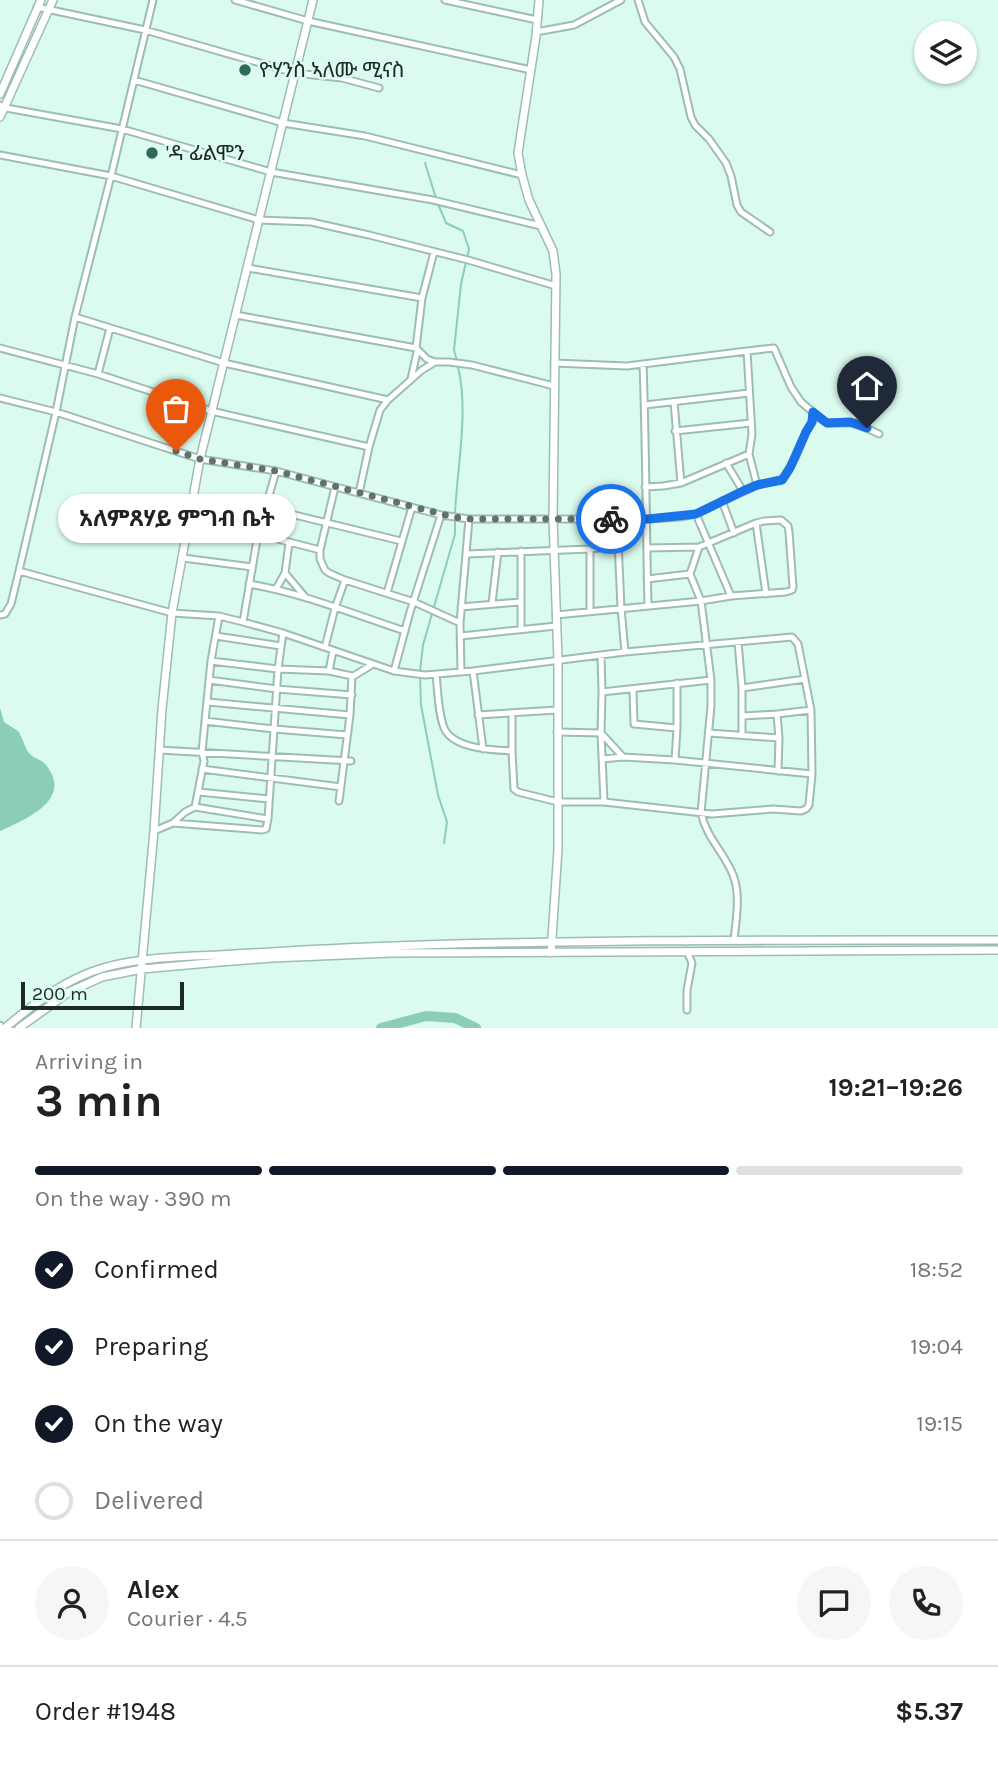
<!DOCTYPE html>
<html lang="en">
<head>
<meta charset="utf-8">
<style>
  :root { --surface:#fff; --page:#f6f6f6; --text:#222; --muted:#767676; --line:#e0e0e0; --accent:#111827 }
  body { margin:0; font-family:Karla,"Noto Sans Ethiopic",sans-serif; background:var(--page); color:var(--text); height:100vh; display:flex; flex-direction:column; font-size:26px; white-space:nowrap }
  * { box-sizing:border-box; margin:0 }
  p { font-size:23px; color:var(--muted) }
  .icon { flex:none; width:38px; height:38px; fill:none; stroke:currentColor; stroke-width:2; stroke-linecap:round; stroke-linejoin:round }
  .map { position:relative; height:1028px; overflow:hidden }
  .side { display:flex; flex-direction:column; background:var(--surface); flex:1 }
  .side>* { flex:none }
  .fabs { position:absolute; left:914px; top:21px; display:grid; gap:14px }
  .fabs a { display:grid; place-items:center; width:63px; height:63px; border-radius:50%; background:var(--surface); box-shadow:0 2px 5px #0004; font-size:35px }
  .scale { position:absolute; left:21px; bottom:18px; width:163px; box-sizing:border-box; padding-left:7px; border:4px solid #1d2925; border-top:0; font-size:19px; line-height:24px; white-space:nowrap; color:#1d2925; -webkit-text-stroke:5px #dafbee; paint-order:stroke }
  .pin { position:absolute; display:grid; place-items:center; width:60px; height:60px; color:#fff; margin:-72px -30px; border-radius:50% 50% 50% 0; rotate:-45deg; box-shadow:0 0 7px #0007 }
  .pin .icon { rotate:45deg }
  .courier { position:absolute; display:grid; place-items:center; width:70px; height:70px; margin:-35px; border:5px solid #1a73e8; border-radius:50%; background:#fff; color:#222; box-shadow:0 2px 9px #0007 }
  .bubble { position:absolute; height:49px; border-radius:24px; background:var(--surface); box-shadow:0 2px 5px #0004; font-size:23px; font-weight:700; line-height:49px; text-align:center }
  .headline em { font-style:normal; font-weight:700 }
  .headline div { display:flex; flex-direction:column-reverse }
  .headline { display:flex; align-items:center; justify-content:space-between; height:119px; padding:0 35px }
  h1 { font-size:46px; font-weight:700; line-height:52px }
  .bar { display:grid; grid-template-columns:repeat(4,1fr); gap:10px 7px; align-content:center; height:84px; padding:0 35px }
  .bar i { height:9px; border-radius:5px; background:var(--line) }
  .bar .current { background:var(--accent) }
  .bar p { grid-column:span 4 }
  .line { display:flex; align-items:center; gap:18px; padding:0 35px; border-top:2px solid var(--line) }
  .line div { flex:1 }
  .round { display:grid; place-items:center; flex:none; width:74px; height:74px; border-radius:37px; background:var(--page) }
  ol { padding:0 35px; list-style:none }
  li { display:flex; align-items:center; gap:21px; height:77px }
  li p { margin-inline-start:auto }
  li .icon { padding:7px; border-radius:50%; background:var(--accent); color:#fff; stroke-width:4 }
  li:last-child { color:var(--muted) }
  li i { width:38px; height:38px; border:4px solid var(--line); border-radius:50% }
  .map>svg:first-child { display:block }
  .water { fill:#8bceb5 }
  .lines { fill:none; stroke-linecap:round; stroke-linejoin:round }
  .stream { stroke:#8bceb5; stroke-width:2 }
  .river { stroke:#8bceb5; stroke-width:10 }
  .minor-casing { stroke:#9dbdb0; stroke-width:9 }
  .tertiary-casing { stroke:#9dbdb0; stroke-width:10 }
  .minor { stroke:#fff; stroke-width:5 }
  .tertiary { stroke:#fff; stroke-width:7 }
  .done { stroke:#5f726b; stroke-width:7; stroke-dasharray:0 12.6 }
  .route { stroke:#1a73e8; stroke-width:9 }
  .poi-dot { fill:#2e6b57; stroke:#dafbee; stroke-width:2.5 }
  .labels { text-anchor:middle; stroke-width:5; stroke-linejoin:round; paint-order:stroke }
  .poi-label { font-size:21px; fill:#1d2925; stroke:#dafbee; text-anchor:start }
</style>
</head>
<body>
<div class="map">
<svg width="998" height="1028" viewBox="0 0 998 1028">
  <rect width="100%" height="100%" fill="#dafbee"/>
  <path class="water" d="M0 708 4 722C8 725 14 728 18 731 23 738 25 750 31 755 35 759 41 759 45 764 75 799 26 819 0 831Z"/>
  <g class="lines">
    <path class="stream" d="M425 163 436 198
      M438 204 446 223 463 231 469 249 461 284 454 350 457 361
      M455 514C457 468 469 411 458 367
      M420 671 423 645 455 534V520
      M420 676 421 705 438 795 447 822 444 843"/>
    <path class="river" d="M381 1028 426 1016 455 1018 476 1028"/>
    <defs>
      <path id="minor" d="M235 0 308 21 531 70
        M445 0 537 20
        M638 0 645 22 674 57 680 69 691 117 695 125 709 139 726 163 731 176 737 205 741 212 770 232
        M37 7 145 30 295 73 342 78 379 88
        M536 32 574 25 621 0
        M134 80 283 123 365 136 522 175
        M0 105 6 108 122 129 271 172 433 200 541 226
        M0 155 111 176 259 220 311 222 369 235 468 260 556 286
        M434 252 422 298 416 348 427 359 435 362H449L472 365 554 386
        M248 268 422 298
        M236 315 416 348
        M75 317 224 363 388 400
        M0 348 98 374 211 411 369 447
        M747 351 774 348 791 387 801 402 821 419 827 423H856L879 434
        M554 363 627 366 747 351 752 434 749 454 757 485
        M643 364C646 445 646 525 648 605
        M98 374 110 328
        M411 379 417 352
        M0 398 56 412 200 459 276 471 441 515 469 519H648L680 517 696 514 757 485 783 479 795 458 806 432 812 422 813 412
        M674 402 681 483
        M645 405 749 393
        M675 431 751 423
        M726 463 743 491
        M335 487 320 550V559L325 570 329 573 345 580 414 602 460 623
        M645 487 663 486 681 483 749 454
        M359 493 369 447 380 410 388 400 422 370 435 362
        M722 501 734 533
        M266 508 401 541
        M696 514 731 596
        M190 517 261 525
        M617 519 621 608 625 652
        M756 523 766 594
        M258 534 320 550
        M289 543 285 573 306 598
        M699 547 690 574 701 601 711 680V706L701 813C707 839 724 852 733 875 741 895 736 920 734 940
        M590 549V611
        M467 554 590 549 619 546
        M183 558 252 567
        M19 571 172 613 219 616 243 622 283 633 394 671 425 675 473 671 625 652 792 637 798 644 811 710 812 774 809 805 806 809 801 811 773 809 712 814 604 802H558L518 792 514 789 512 751V713
        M647 579 690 574
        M249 584C302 593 353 614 405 631
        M276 589 285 573
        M387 593 412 507
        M492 603 498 552
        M461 607 520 602
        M0 615 5 614 11 604 19 571 56 412 75 317 111 176 153 0
        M556 615 701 601 731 596 786 592 792 590 793 587 789 532 788 526 781 520 764 521 756 523 699 547 647 548
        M243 622 258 534 276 471
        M521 629V551
        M216 636 281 646
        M461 636 556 626
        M738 642 742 688V734
        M325 647 335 608 345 580
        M601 655 602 692 601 733 604 802
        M211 661 278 669 329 671 352 676 350 715 339 801
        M329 671 333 651
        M394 671 410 612 441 515
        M473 671 483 749
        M461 672 460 623 469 519
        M436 675C438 690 438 716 445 730 456 749 493 750 512 751
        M352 677 373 664
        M209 680 277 689 352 695
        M742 688 805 679
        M633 689 634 724 677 728
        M602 692 711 680
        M208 702 350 715
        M777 714 811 710
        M478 715 557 710
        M743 716 777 714 779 738 778 771
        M205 721 274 729 347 735
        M557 732 601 733 623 757
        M709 733 779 738
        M159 750 351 761
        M602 759 623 757 675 760 812 774
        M675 760 677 728V683
        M202 769 341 787
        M199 792 269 799
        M195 807 204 761 202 752 205 721 211 661 219 616
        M173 823 185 812 195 807 268 819 278 669 283 633
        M154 831 173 823 262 830 266 829 268 819
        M687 1010V990L692 963 687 951
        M0 1025 1 1028"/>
      <path id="tertiary" d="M539 0 536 36 518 153 522 175 529 200 553 251 556 274 553 519 558 660V849L551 953
        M0 94 41 0
        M0 117 53 0
        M5 1028C35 1003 65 979 103 968 141 957 180 957 219 955 268 952 318 949 367 947 577 939 788 940 998 940
        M19 1028 69 992 102 977 142 969 220 962 272 958 391 953 998 950
        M136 1028 154 831 162 709 172 613 200 459 313 0"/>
    </defs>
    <use href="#minor" class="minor-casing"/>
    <use href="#tertiary" class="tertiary-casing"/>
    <use href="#minor" class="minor"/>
    <use href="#tertiary" class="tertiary"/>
  </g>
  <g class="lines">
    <path class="done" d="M176 451 200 459 276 471 453 517 470 519H611"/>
    <path class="route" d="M611 519H648L696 514 743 491 757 485 782 480 790 468 806 432 812 422 813 412 827 423 850 422 867 428"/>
  </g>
  <g class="poi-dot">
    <circle cx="245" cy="70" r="7"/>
    <circle cx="152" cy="153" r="7"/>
  </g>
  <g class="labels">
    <g class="poi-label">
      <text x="259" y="77">ዮሃንስ ኣለሙ ሚናስ</text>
      <text x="166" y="160">'ዳ ፊልሞን</text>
    </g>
  </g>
</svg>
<div class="fabs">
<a><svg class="icon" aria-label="layers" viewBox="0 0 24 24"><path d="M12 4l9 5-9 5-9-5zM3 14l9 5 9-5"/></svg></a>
</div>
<div class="scale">200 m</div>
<div class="pin" style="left:176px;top:451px;background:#ea580c"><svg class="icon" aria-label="bag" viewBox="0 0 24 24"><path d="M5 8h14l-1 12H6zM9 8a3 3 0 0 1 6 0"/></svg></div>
<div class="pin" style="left:867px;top:428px;background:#1f2937"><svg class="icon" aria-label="home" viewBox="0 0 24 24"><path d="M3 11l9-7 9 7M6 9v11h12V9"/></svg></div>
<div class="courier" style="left:611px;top:519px"><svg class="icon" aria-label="bike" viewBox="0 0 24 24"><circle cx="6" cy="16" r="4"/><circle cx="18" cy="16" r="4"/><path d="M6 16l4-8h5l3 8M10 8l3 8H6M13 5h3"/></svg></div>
<div class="bubble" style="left:58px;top:494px;width:238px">አለምጸሃይ ምግብ ቤት</div>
</div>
<section class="side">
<div class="headline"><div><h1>3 min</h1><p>Arriving in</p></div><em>19:21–19:26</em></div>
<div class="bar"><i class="current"></i><i class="current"></i><i class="current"></i><i></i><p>On the way · 390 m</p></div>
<ol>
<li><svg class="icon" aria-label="check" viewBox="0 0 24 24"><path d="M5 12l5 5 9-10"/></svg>Confirmed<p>18:52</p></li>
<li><svg class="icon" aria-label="check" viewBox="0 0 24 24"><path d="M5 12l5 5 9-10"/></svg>Preparing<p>19:04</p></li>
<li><svg class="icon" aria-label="check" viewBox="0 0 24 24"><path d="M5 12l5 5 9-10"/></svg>On the way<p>19:15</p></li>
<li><i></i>Delivered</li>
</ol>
<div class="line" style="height:126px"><a class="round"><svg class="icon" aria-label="person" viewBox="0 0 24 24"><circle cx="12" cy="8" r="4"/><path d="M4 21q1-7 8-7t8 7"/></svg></a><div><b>Alex</b><p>Courier · 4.5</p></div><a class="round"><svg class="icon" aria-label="chat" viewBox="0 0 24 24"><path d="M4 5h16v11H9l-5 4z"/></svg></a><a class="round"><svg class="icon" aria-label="phone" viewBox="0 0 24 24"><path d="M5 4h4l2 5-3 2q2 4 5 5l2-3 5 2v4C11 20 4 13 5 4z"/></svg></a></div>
<div class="line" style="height:91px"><div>Order #1948</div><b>$5.37</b></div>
</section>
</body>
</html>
